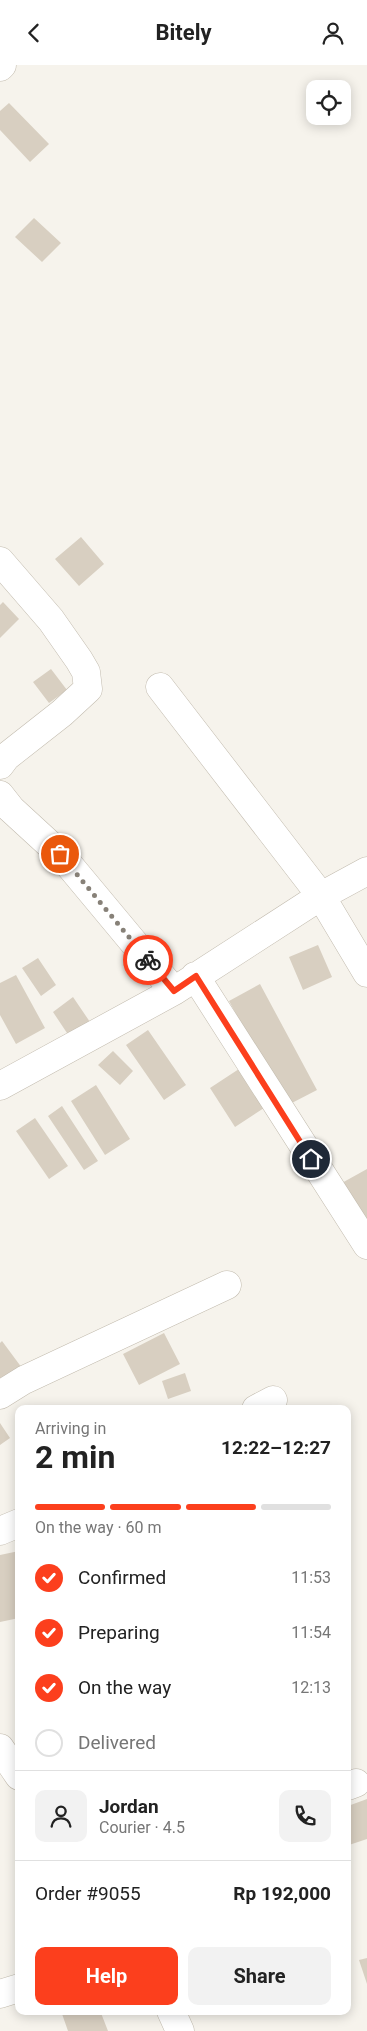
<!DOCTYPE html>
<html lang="en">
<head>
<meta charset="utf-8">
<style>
  :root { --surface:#fff; --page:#f2f2f2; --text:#222; --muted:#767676; --line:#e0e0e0; --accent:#fc3f1d }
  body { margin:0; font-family:Roboto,sans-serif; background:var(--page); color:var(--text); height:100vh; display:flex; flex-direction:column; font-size:19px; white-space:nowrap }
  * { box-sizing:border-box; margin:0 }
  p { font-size:16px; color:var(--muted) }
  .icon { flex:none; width:28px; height:28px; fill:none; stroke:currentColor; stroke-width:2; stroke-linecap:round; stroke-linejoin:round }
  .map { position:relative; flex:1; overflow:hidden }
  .panel { position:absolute; left:15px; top:1340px; width:336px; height:610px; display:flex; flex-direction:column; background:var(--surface); border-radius:10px; box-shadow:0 2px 12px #0003 }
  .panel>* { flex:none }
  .fabs { position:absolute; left:306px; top:15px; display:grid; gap:10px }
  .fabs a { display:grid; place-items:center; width:45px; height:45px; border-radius:10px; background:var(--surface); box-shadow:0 2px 12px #0003; font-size:25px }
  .pin { position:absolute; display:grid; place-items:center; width:42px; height:42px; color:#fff; margin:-21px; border:2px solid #fff; border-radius:50%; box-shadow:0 1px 5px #0007 }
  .courier { position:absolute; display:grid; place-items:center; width:50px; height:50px; margin:-25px; border:4px solid #fc3f1d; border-radius:50%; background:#fff; color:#222; box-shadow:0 1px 6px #0007 }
  .summary em { font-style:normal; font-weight:700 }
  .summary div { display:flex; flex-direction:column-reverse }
  .summary { display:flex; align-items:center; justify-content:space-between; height:85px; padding:0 20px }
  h1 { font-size:32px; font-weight:700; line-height:38px }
  .bar { display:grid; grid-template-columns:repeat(4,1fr); gap:8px 5px; align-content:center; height:60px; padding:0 20px }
  .bar i { height:6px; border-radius:4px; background:var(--line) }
  .bar .on { background:var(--accent) }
  .bar p { grid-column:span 4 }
  .line { display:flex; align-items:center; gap:12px; padding:0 20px; border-top:1px solid var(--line) }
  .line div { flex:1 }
  .round { display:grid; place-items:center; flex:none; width:52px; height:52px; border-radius:10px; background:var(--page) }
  ol { padding:0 20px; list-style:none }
  li { display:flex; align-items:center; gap:15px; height:55px }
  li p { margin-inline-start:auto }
  li .icon { padding:5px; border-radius:50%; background:var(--accent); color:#fff; stroke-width:4 }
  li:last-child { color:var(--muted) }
  li i { width:28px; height:28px; border:2px solid var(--line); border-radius:50% }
  .cta { display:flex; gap:10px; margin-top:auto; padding:10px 20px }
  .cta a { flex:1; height:58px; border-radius:10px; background:var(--accent); color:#fff; font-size:20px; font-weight:700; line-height:58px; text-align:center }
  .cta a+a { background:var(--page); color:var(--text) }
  header { display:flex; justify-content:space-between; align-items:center; height:65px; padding:0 20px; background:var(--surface); font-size:22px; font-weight:700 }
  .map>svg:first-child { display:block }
  .building { fill:#d8cfc1 }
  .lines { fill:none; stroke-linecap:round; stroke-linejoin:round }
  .minor-casing { stroke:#c2bbae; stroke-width:29 }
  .minor { stroke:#fff; stroke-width:28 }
  .done { stroke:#878178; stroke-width:5; stroke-dasharray:0 9 }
  .route { stroke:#fc3f1d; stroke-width:6 }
</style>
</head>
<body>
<header><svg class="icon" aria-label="back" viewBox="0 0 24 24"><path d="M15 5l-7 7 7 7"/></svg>Bitely<svg class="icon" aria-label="person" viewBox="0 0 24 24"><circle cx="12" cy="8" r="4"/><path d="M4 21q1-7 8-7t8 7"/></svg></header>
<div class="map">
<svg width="367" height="1966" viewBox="0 0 367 1966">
  <rect width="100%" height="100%" fill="#f6f3ec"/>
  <path class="building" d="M9 38 49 79 30 97 0 65V46Z
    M34 153 61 178 42 197 15 172Z
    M81 472 104 499 79 521 55 494Z
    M3 537 19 554 0 573V540Z
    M51 604 67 625 49 638 33 617Z
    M318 880 332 912 303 925 289 892Z
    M38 893 56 920 41 931 22 903Z
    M16 910 45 963 16 979 0 950V918Z
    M260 919 317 1025 286 1041 229 936Z
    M73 932 90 957 69 971 53 947Z
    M148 965 186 1020 164 1035 126 980Z
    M113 986 133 1006 120 1020 98 1000Z
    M242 1002 267 1041 235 1062 210 1023Z
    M96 1020 130 1074 105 1090 71 1036Z
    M62 1041 98 1096 84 1105 48 1051Z
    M35 1053 68 1101 49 1114 16 1066Z
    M367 1104V1168L340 1119Z
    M164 1268 180 1299 139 1320 123 1289Z
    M2 1276 22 1303 0 1318V1278Z
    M185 1308 191 1326 168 1334 162 1316Z
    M0 1358 10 1373 0 1380Z
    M19 1486V1553L0 1557V1490Z
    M367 1734V1774L349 1780 348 1741Z
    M367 1893V1919L359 1895Z
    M61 1946H106L101 1948 108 1966H68Z"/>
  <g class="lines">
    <defs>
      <path id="minor" d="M0 2 2 0
        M0 496 51 555 79 595 86 607 88 624 62 648 6 692 0 700
        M160 622 321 831 367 908
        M0 730 11 744 60 789 174 926
        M195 911 367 1180
        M0 1021 174 926 321 831 367 806
        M0 1330 24 1315 227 1220
        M256 1344 273 1335
        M0 1466 19 1458
        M0 1683 19 1711
        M348 1721 356 1718
        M0 1929 19 1923
        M171 1946 180 1966"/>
    </defs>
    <use href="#minor" class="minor-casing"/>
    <use href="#minor" class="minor"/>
  </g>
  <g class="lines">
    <path class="done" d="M60 789 148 895"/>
    <path class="route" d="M148 895 174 926 196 911 311 1094"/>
  </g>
</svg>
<div class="fabs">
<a><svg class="icon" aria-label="locate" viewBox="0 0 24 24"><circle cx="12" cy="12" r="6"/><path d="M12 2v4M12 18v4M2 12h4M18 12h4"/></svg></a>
</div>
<div class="pin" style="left:60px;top:789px;background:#ea580c"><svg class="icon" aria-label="bag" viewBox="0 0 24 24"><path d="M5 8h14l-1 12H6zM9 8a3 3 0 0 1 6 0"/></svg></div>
<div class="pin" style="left:311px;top:1094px;background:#1f2937"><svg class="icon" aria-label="home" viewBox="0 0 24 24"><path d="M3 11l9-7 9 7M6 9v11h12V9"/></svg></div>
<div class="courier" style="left:148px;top:895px"><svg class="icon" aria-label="bike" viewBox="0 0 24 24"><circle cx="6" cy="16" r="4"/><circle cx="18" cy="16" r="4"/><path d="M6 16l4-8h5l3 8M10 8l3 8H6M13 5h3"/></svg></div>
<section class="panel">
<div class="summary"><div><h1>2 min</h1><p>Arriving in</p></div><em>12:22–12:27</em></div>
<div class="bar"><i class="on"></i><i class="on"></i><i class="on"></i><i></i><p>On the way · 60 m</p></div>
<ol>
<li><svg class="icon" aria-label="check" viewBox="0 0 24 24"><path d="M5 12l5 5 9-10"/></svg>Confirmed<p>11:53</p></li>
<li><svg class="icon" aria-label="check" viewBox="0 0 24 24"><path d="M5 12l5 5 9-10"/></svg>Preparing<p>11:54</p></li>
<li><svg class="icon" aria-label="check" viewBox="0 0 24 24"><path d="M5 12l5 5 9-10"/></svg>On the way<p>12:13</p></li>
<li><i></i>Delivered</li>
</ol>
<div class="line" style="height:90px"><a class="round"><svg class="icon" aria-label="person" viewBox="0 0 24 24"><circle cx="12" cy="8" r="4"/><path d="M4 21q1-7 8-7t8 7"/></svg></a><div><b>Jordan</b><p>Courier · 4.5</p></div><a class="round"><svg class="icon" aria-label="phone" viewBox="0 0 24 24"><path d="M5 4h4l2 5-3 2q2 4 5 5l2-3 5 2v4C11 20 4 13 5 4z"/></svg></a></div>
<div class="line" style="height:65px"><div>Order #9055</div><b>Rp 192,000</b></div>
<div class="cta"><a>Help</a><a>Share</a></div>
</section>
</div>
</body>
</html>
